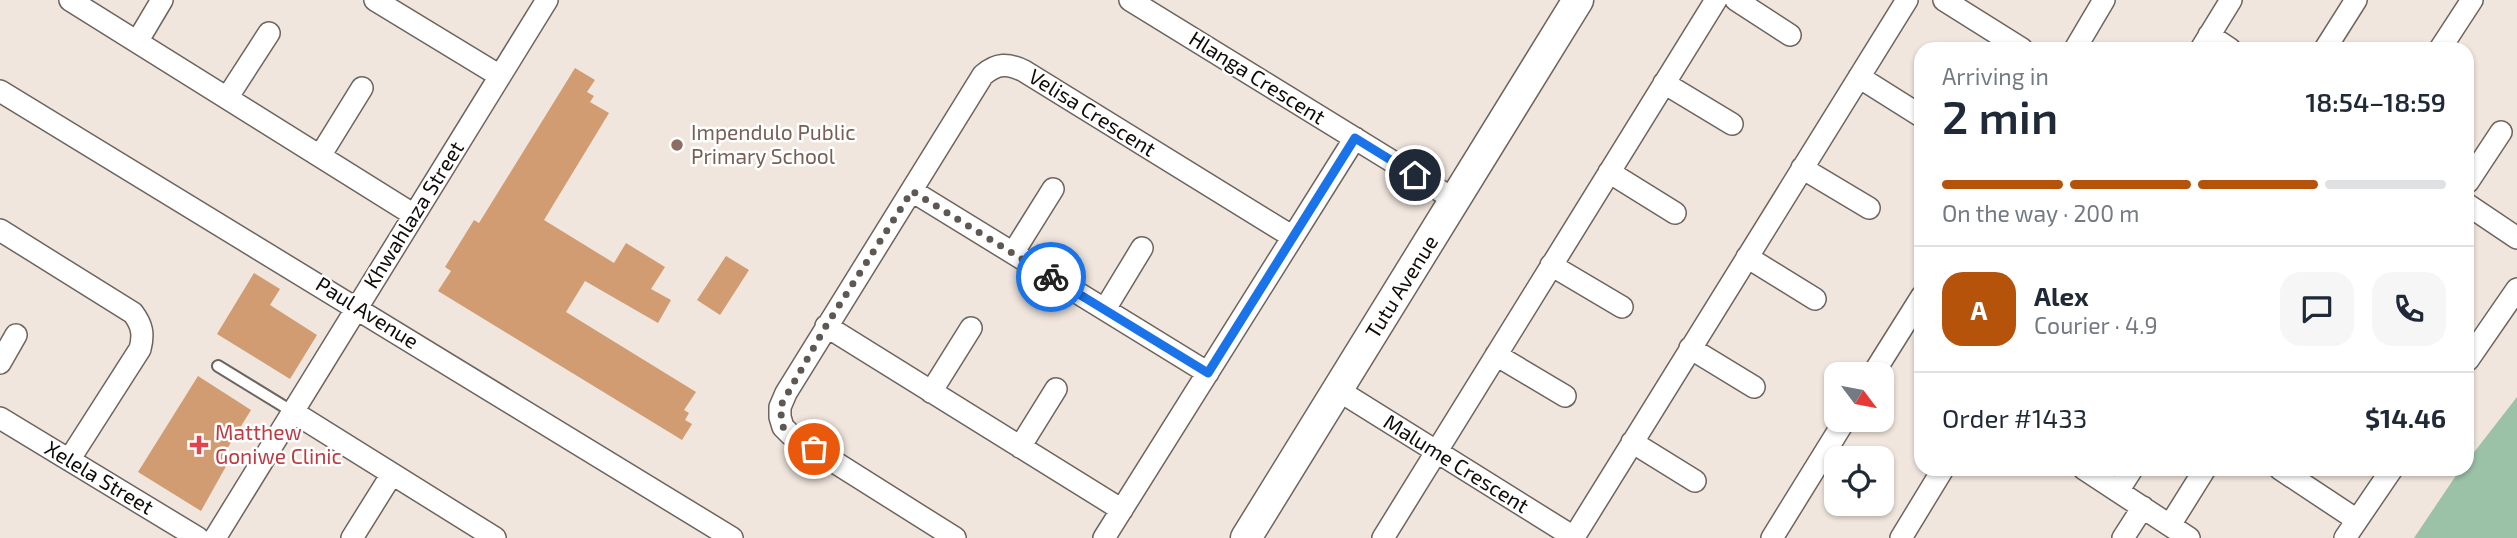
<!DOCTYPE html>
<html lang="en">
<head>
<meta charset="utf-8">
<style>
  :root { --surface:#fff; --page:#f6f6f7; --text:#1f2937; --muted:#747a83; --line:#e0e1e3; --accent:#b45309 }
  body { margin:0; font-family:"Exo 2",sans-serif; background:var(--page); color:var(--text); height:100vh; display:flex; flex-direction:column; font-size:26px; white-space:nowrap }
  * { box-sizing:border-box; margin:0 }
  p { font-size:23px; color:var(--muted) }
  .icon { flex:none; width:38px; height:38px; fill:none; stroke:currentColor; stroke-width:2; stroke-linecap:round; stroke-linejoin:round }
  .map { position:relative; flex:1; overflow:hidden }
  .drawer { position:absolute; left:1914px; top:42px; width:560px; height:434px; display:flex; flex-direction:column; background:var(--surface); border-radius:21px; box-shadow:0 2px 5px #0004 }
  .drawer>* { flex:none }
  .needle { width:46px; rotate:122deg }
  .controls { position:absolute; left:1824px; top:362px; display:grid; gap:14px }
  .controls a { display:grid; place-items:center; width:70px; height:70px; border-radius:14px; background:var(--surface); box-shadow:0 2px 5px #0004; font-size:35px }
  .pin { position:absolute; display:grid; place-items:center; width:60px; height:60px; color:#fff; margin:-30px; border:4px solid #fff; border-radius:50%; box-shadow:0 2px 7px #0007 }
  .courier { position:absolute; display:grid; place-items:center; width:70px; height:70px; margin:-35px; border:5px solid #1a73e8; border-radius:50%; background:#fff; color:#222; box-shadow:0 2px 9px #0007 }
  .head em { font-style:normal; font-weight:600 }
  .head div { display:flex; flex-direction:column-reverse }
  .head { display:flex; align-items:center; justify-content:space-between; height:119px; padding:0 28px }
  h1 { font-size:46px; font-weight:600; line-height:52px }
  .bar { display:grid; grid-template-columns:repeat(4,1fr); gap:10px 7px; align-content:center; height:84px; padding:0 28px }
  .bar i { height:9px; border-radius:5px; background:var(--line) }
  .bar .active { background:var(--accent) }
  .bar p { grid-column:span 4 }
  .line { display:flex; align-items:center; gap:18px; padding:0 28px; border-top:2px solid var(--line) }
  .line div { flex:1 }
  .round { display:grid; place-items:center; flex:none; width:74px; height:74px; border-radius:21px; background:var(--page) }
  .map>svg:first-child { display:block }
  .green { fill:#9bc1a6 }
  .building { fill:#d19c72 }
  .lines { fill:none; stroke-linecap:round; stroke-linejoin:round }
  .lane-casing { stroke:#6d645e; stroke-width:14 }
  .street-casing { stroke:#6d645e; stroke-width:24 }
  .secondary-casing { stroke:#6d645e; stroke-width:33 }
  .lane { stroke:#fff; stroke-width:10 }
  .street { stroke:#fff; stroke-width:21 }
  .secondary { stroke:#fff; stroke-width:30 }
  .done { stroke:#5e5854; stroke-width:7; stroke-dasharray:0 12.6 }
  .route { stroke:#1a73e8; stroke-width:9 }
  .education-dot { fill:#8d6e63; stroke:#fff; stroke-width:2.5 }
  .health-dot { fill:#e0444e; stroke:#fff; stroke-width:2.5 }
  .labels { text-anchor:middle; stroke-width:5; stroke-linejoin:round; paint-order:stroke }
  .street-label { font-size:21px; fill:#0f0b09; stroke:#fff }
  .education-label { font-size:21px; fill:#785e54; stroke:#fff; text-anchor:start }
  .health-label { font-size:21px; fill:#be3a42; stroke:#fff; text-anchor:start }
</style>
</head>
<body>
<div class="map">
<svg width="2517" height="538" viewBox="0 0 2517 538">
  <rect width="100%" height="100%" fill="#f0e6de"/>
  <path class="green" d="M2517 397V538H2414L2457 474 2461 469H2468V460Z"/>
  <path class="building" d="M575 68 595 80 587 92 594 96 590 102 609 113 544 220 614 263 626 243 665 267 651 289 671 300 658 323 585 281 566 312 696 392 684 410 689 413 685 420 692 424 682 440 438 291 451 271 445 267 474 220 479 223Z
    M726 256 749 270 720 315 697 300Z
    M254 273 280 289 270 305 317 335 290 379 217 334Z
    M198 376 251 410 222 457 229 461 201 511 138 472Z"/>
  <g class="lines">
    <defs>
      <path id="lane" d="M218 366 293 412"/>
      <path id="street" d="M70 0 414 215
        M375 0 500 76
        M1130 0 1455 200
        M1736 0 1790 35
        M1944 0 2022 49
        M2209 35 2230 49
        M137 42 162 0
        M2075 49 2104 0
        M2201 49 2231 0
        M2325 49 2356 0
        M2440 49 2472 0
        M1859 77 1921 116
        M1664 83 1732 124
        M0 91 732 538
        M227 98 269 33
        M320 156 362 88
        M1802 168 1869 208
        M1609 172 1675 213
        M2468 182 2501 132
        M912 191 1208 373
        M2468 205 2517 238
        M0 230 133 313C142 325 144 334 140 349L69 460
        M1013 253 1053 189
        M1747 257 1815 299
        M1551 265 1622 307
        M1105 309 1142 248
        M826 326 1122 510
        M1690 348 1754 387
        M1496 355 1565 396
        M2468 360 2517 289
        M0 363 16 335
        M1873 374 1922 296
        M1338 390 1575 538
        M931 392 971 328
        M293 412 495 538
        M0 418 198 538
        M1632 442 1695 481
        M1020 447 1056 389
        M2084 469 2189 538
        M2280 469 2357 520
        M2118 491 2132 469
        M2170 525 2205 469
        M1574 537 1907 0
        M215 538 547 0
        M352 538 392 474
        M955 538 790 434 783 427 780 417V407L786 393 983 75C997 63 1008 63 1024 71L1293 237
        M1104 538 1355 138
        M1383 538 1716 0
        M1772 538 1845 420
        M1901 538 1943 469
        M2123 538 2143 507
        M2345 538 2392 469"/>
      <path id="secondary" d="M1246 538 1578 0"/>
    </defs>
    <use href="#lane" class="lane-casing"/>
    <use href="#street" class="street-casing"/>
    <use href="#secondary" class="secondary-casing"/>
    <use href="#lane" class="lane"/>
    <use href="#street" class="street"/>
    <use href="#secondary" class="secondary"/>
  </g>
  <g class="lines">
    <path class="done" d="M814 449 790 434 783 427 780 407 826 326 912 191 1051 277"/>
    <path class="route" d="M1051 277 1208 373 1355 138 1415 175"/>
  </g>
  <circle class="education-dot" cx="677" cy="145" r="7"/>
  <path class="health-dot" d="M195.5 434.5h7v7h7v7h-7v7h-7v-7h-7v-7h7z"/>
  <g class="labels">
    <g class="street-label">
      <text transform="translate(1257 78) rotate(32)" y="7">Hlanga Crescent</text>
      <text transform="translate(1092 113) rotate(32)" y="7">Velisa Crescent</text>
      <text transform="translate(414 215) rotate(-58)" y="7">Khwahlaza Street</text>
      <text transform="translate(1402 287) rotate(-58)" y="7">Tutu Avenue</text>
      <text transform="translate(367 313) rotate(32)" y="7">Paul Avenue</text>
      <text transform="translate(1456 464) rotate(32)" y="7">Malume Crescent</text>
      <text transform="translate(99 478) rotate(31)" y="7">Xelela Street</text>
    </g>
    <g class="education-label">
      <text x="691" y="140">Impendulo Public<tspan x="691" dy="24">Primary School</tspan></text>
    </g>
    <g class="health-label">
      <text x="215" y="440">Matthew<tspan x="215" dy="24">Goniwe Clinic</tspan></text>
    </g>
  </g>
</svg>
<div class="controls">
<a><svg class="needle" viewBox="-14 -14 28 28"><path d="M0-13l5 13h-10z" fill="#e53935"/><path d="M0 13l5-13h-10z" fill="#747a83"/></svg></a>
<a><svg class="icon" aria-label="locate" viewBox="0 0 24 24"><circle cx="12" cy="12" r="6"/><path d="M12 2v4M12 18v4M2 12h4M18 12h4"/></svg></a>
</div>
<div class="pin" style="left:814px;top:449px;background:#ea580c"><svg class="icon" aria-label="bag" viewBox="0 0 24 24"><path d="M5 8h14l-1 12H6zM9 8a3 3 0 0 1 6 0"/></svg></div>
<div class="pin" style="left:1415px;top:175px;background:#1f2937"><svg class="icon" aria-label="home" viewBox="0 0 24 24"><path d="M3 11l9-7 9 7M6 9v11h12V9"/></svg></div>
<div class="courier" style="left:1051px;top:277px"><svg class="icon" aria-label="bike" viewBox="0 0 24 24"><circle cx="6" cy="16" r="4"/><circle cx="18" cy="16" r="4"/><path d="M6 16l4-8h5l3 8M10 8l3 8H6M13 5h3"/></svg></div>
<section class="drawer">
<div class="head"><div><h1>2 min</h1><p>Arriving in</p></div><em>18:54–18:59</em></div>
<div class="bar"><i class="active"></i><i class="active"></i><i class="active"></i><i></i><p>On the way · 200 m</p></div>
<div class="line" style="height:126px"><b class="round" style="background:var(--accent);color:#fff">A</b><div><b>Alex</b><p>Courier · 4.9</p></div><a class="round"><svg class="icon" aria-label="chat" viewBox="0 0 24 24"><path d="M4 5h16v11H9l-5 4z"/></svg></a><a class="round"><svg class="icon" aria-label="phone" viewBox="0 0 24 24"><path d="M5 4h4l2 5-3 2q2 4 5 5l2-3 5 2v4C11 20 4 13 5 4z"/></svg></a></div>
<div class="line" style="height:91px"><div>Order #1433</div><b>$14.46</b></div>
</section>
</div>
</body>
</html>
